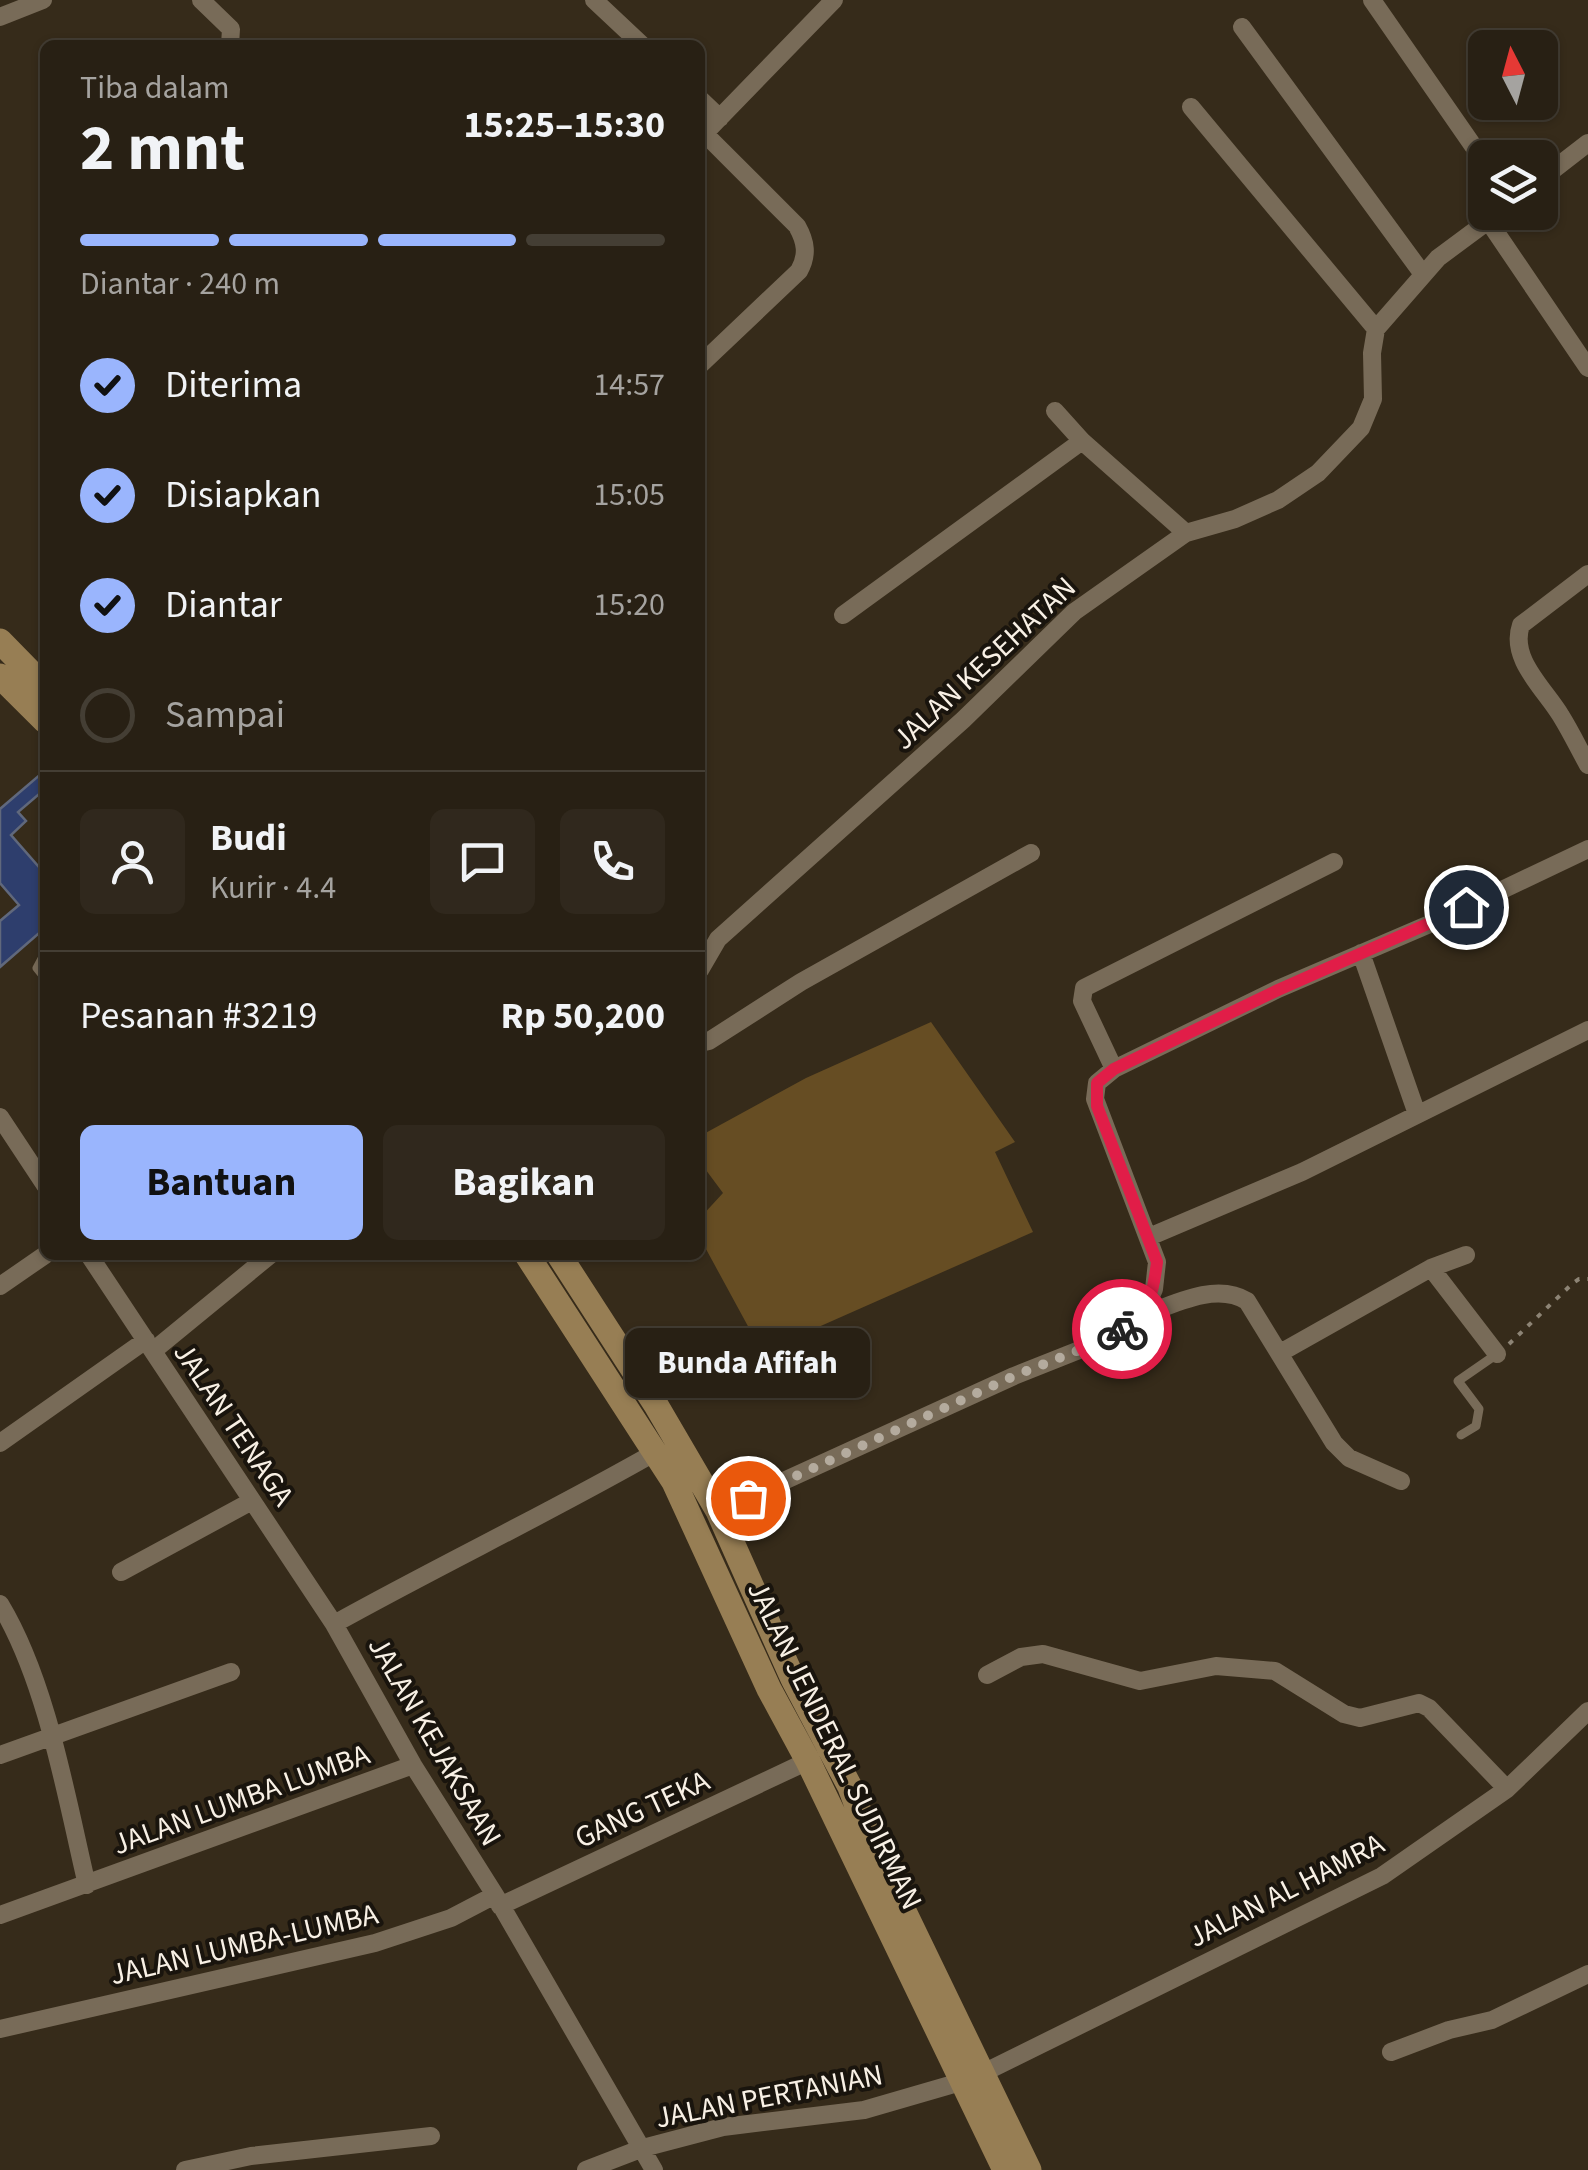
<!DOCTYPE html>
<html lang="id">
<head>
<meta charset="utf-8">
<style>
  :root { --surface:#282014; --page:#30281d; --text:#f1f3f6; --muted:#a5a3a0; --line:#443e34; --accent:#9ab5fd }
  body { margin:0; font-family:"Source Sans 3",sans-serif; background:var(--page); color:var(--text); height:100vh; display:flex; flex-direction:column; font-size:38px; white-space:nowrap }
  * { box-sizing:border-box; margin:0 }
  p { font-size:32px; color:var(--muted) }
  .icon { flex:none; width:55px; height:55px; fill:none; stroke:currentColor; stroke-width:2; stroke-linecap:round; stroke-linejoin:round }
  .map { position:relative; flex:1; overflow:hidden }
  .sheet { position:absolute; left:40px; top:40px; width:665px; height:1220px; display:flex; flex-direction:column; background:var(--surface); border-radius:15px; box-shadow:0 2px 8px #0004,0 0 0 2px var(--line) }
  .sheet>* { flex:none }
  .needle { width:65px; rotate:354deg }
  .tools { position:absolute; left:1468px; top:30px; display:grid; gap:20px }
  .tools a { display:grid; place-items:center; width:90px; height:90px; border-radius:15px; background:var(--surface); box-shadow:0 2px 8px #0004,0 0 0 2px var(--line); font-size:50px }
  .pin { position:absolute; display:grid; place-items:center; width:85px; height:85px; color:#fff; margin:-42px; border:5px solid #fff; border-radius:50%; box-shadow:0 2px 10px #0007 }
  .courier { position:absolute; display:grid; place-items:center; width:100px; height:100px; margin:-50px; border:8px solid #e11d48; border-radius:50%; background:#fff; color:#222; box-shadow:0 2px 12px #0007 }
  .bubble { position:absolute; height:70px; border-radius:15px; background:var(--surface); box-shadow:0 2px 8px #0004,0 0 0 2px var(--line); font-size:32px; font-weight:700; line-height:70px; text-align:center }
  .summary em { font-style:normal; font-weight:700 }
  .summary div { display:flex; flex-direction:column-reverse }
  .summary { display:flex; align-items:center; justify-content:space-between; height:170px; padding:0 40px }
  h1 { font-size:65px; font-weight:700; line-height:75px }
  .bar { display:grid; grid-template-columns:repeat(4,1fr); gap:15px 10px; align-content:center; height:120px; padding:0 40px }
  .bar i { height:12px; border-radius:8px; background:var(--line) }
  .bar .selected { background:var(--accent) }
  .bar p { grid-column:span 4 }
  .line { display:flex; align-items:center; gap:25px; padding:0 40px; border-top:2px solid var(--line) }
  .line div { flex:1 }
  .round { display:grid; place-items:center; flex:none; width:105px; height:105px; border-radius:15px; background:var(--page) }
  ol { padding:0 40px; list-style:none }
  li { display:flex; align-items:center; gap:30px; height:110px }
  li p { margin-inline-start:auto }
  li .icon { padding:10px; border-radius:50%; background:var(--accent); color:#111; stroke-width:4 }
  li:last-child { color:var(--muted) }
  li i { width:55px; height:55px; border:5px solid var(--line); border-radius:50% }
  .primary-button { display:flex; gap:20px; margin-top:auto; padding:20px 40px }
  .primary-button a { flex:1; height:115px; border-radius:15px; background:var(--accent); color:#111; font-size:40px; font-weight:700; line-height:115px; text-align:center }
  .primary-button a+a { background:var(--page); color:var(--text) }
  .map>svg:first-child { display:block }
  .green { fill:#664d23 }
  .building { fill:#2e3e6d; stroke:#60687c; stroke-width:2.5 }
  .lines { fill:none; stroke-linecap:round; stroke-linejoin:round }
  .path { stroke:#8d8475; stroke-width:4; stroke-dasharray:5 8; stroke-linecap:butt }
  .lane { stroke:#786b58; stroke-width:9 }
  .street { stroke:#786b58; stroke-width:18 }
  .secondary { stroke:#977e54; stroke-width:25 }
  .done { stroke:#b4ab9e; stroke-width:10; stroke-dasharray:0 18 }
  .route { stroke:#e11d48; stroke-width:12 }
  .labels { text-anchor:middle; stroke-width:8; stroke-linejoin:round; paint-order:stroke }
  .street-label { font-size:30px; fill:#f8f0e5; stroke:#19140d }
</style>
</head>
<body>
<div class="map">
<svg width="1588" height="2170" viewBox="0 0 1588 2170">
  <rect width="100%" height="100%" fill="#362b1a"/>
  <path class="green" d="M931 1022 1015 1142 995 1152 1033 1232 762 1352 700 1238V1218L723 1193 700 1162V1136L806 1078Z"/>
  <path class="building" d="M42 773 45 789 18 812 26 821 11 835 45 874V928L0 967V921L19 905 0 883V809Z"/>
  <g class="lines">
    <path class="path" d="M1509 1344 1573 1283 1579 1279H1588"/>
    <path class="lane" d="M45 953 37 968 45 978
      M1461 1435 1476 1426 1479 1409 1458 1381 1497 1354"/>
    <path class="street" d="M201 0 231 29 230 45
      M594 0 642 45
      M1372 0 1485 163
      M0 17 43 0
      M1242 27 1422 273
      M700 99 720 118
      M1191 107 1376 329
      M700 138 834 0
      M1540 180 1588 143
      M1489 222 1588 368
      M700 365 799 271C808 255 806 242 797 226L705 134
      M1055 411 1082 441 1186 533
      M1588 574 1521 625C1509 659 1545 689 1561 716 1571 732 1579 749 1588 765
      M843 615 1082 441
      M1361 953 1417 1114
      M700 970 718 939 963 720 1074 612 1186 533 1235 519 1278 500 1318 473 1361 428 1373 399 1372 353 1376 329 1438 258 1500 212
      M700 1043 709 1041 801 982 1031 853
      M1114 1069 1082 1001 1084 988 1334 862
      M0 1117 45 1185
      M1149 1237 1302 1172 1588 1030
      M89 1255 334 1624
      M1431 1268 1497 1354
      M0 1286 45 1255
      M1142 1316C1174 1304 1216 1282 1247 1301L1334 1443 1349 1458 1401 1481
      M153 1351 270 1255
      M1280 1353 1431 1268 1466 1255
      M0 1443 146 1340
      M654 1453C549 1513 440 1565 334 1624L413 1765 495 1895 654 2170
      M718 1511 1014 1376 1107 1339 1142 1316 1154 1289 1157 1262 1095 1099 1097 1083 1114 1069 1278 989 1439 920 1588 849
      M121 1572 252 1501
      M0 1604C47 1682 66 1796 87 1885
      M987 1675 1021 1657 1043 1654 1140 1681 1216 1666 1275 1671 1344 1714 1360 1718 1419 1703 1429 1708 1507 1789
      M0 1755 231 1672
      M500 1906 808 1761
      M0 1915 413 1765
      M0 2029 375 1943 451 1918 495 1895
      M1391 2052 1449 2030 1492 2020 1588 1974
      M981 2074 1382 1876 1507 1789 1588 1711
      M185 2170 251 2156 431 2136
      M586 2170 643 2148 723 2127 864 2110 964 2081"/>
    <path class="secondary" d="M0 641 45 687
      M0 676 45 721
      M527 1255 674 1482 769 1689 808 1761 1005 2170
      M559 1255 656 1405 718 1511 793 1679 850 1787 871 1843 1029 2170"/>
  </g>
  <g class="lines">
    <path class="done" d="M748 1498 1014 1376 1107 1339 1122 1329"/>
    <path class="route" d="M1122 1329C1150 1310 1153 1295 1157 1262L1097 1106V1083L1114 1069 1278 990 1466 907"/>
  </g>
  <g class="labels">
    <g class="street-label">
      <text transform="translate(984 663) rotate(-43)" y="10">JALAN KESEHATAN</text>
      <text transform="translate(234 1424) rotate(56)" y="10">JALAN TENAGA</text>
      <text transform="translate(435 1741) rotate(60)" y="10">JALAN KEJAKSAAN</text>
      <text transform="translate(835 1745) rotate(64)" y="10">JALAN JENDERAL SUDIRMAN</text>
      <text transform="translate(241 1799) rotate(-20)" y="10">JALAN LUMBA LUMBA</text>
      <text transform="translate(642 1809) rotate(-25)" y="10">GANG TEKA</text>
      <text transform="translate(1286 1890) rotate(-27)" y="10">JALAN AL HAMRA</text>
      <text transform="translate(244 1944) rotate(-13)" y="10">JALAN LUMBA-LUMBA</text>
      <text transform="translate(769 2096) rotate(-11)" y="10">JALAN PERTANIAN</text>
    </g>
  </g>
</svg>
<div class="tools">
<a><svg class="needle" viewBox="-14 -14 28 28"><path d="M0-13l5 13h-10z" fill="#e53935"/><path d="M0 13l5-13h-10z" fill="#a5a3a0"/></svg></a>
<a><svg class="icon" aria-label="layers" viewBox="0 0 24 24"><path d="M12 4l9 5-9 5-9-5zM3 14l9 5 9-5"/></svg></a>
</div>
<div class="pin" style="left:748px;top:1498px;background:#ea580c"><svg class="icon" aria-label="bag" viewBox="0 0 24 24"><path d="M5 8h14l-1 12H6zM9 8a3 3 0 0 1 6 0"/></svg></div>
<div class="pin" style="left:1466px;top:907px;background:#1f2937"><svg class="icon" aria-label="home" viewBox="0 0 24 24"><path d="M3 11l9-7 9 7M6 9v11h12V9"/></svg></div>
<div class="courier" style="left:1122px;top:1329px"><svg class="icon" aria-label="bike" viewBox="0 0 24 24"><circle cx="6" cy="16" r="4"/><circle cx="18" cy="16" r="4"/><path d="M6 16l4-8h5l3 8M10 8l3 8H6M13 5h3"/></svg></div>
<div class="bubble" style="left:625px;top:1328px;width:245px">Bunda Afifah</div>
<section class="sheet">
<div class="summary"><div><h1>2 mnt</h1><p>Tiba dalam</p></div><em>15:25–15:30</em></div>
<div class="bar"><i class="selected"></i><i class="selected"></i><i class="selected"></i><i></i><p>Diantar · 240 m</p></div>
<ol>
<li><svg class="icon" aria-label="check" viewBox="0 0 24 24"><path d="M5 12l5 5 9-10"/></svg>Diterima<p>14:57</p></li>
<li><svg class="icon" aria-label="check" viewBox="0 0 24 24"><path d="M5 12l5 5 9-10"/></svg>Disiapkan<p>15:05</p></li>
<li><svg class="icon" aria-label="check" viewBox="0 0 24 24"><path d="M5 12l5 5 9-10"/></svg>Diantar<p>15:20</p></li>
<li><i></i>Sampai</li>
</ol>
<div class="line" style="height:180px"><a class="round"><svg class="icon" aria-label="person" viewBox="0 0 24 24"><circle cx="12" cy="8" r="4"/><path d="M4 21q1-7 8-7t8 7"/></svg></a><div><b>Budi</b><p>Kurir · 4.4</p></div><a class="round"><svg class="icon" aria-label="chat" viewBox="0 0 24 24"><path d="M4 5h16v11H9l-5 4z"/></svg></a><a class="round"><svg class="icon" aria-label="phone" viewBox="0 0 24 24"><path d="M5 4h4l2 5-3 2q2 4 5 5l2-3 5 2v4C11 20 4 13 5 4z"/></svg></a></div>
<div class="line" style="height:130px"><div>Pesanan #3219</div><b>Rp 50,200</b></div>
<div class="primary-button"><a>Bantuan</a><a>Bagikan</a></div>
</section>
</div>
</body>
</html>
